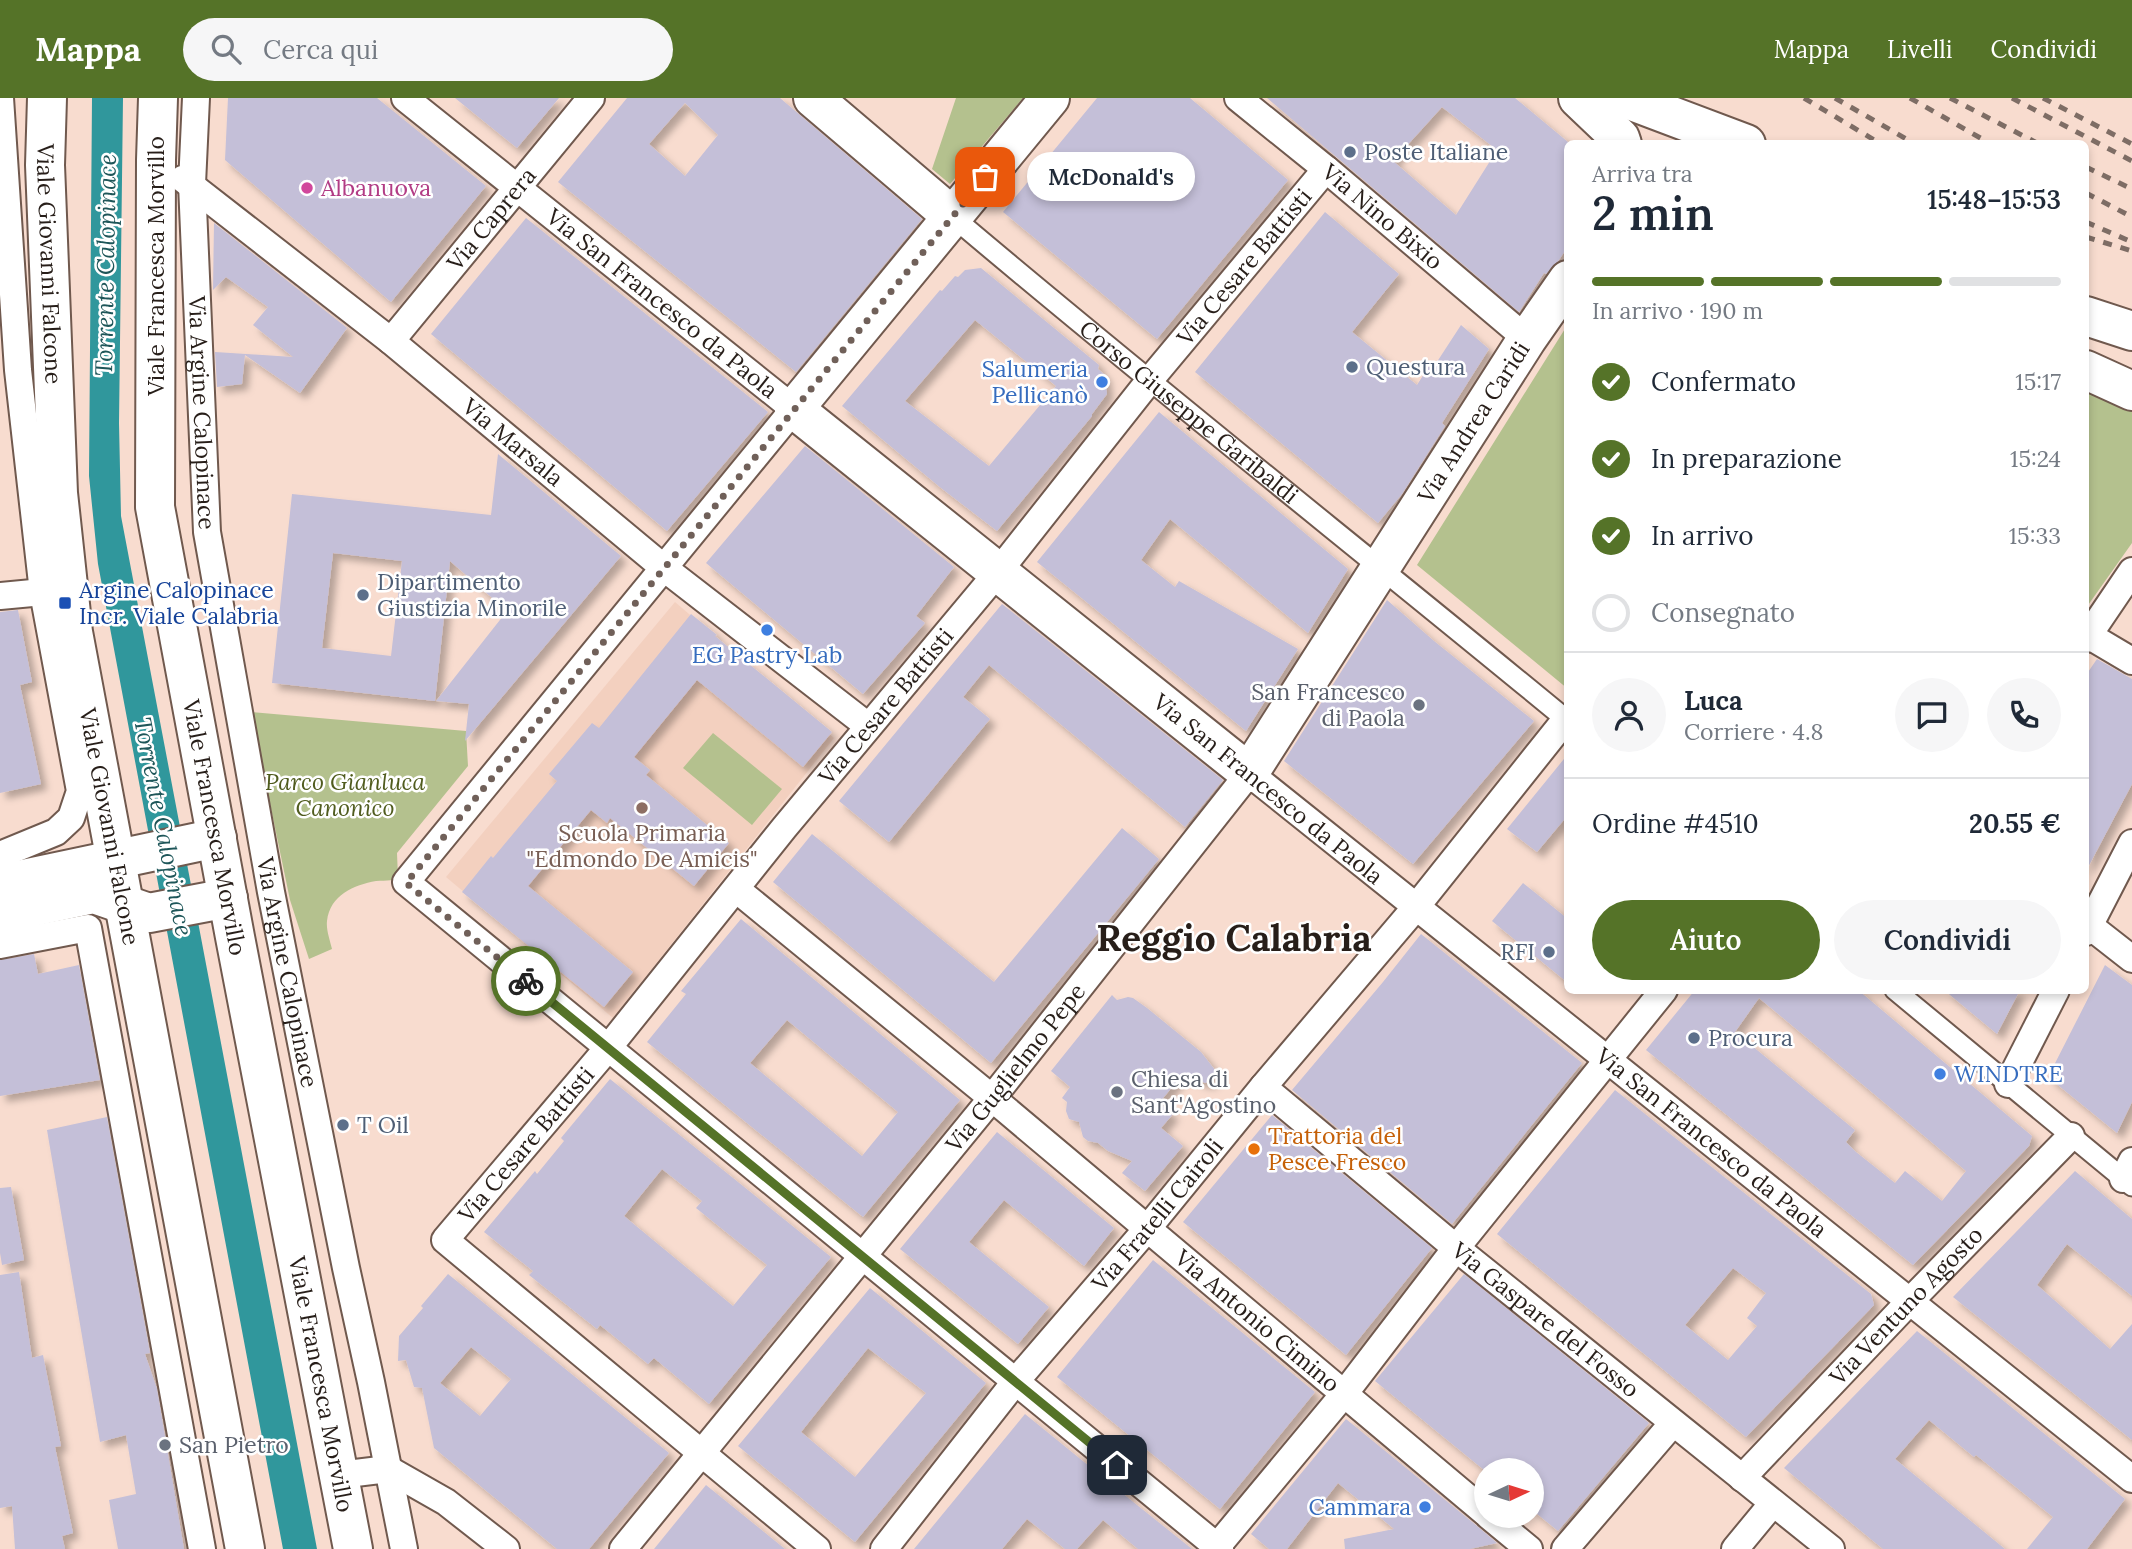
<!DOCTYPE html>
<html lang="it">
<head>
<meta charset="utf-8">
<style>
  :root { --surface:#fff; --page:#f6f6f7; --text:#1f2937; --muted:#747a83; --line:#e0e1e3; --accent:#557328 }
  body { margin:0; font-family:Lora,serif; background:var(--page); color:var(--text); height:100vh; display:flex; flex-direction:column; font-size:26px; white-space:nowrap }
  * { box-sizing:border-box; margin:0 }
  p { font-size:23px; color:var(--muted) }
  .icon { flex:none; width:38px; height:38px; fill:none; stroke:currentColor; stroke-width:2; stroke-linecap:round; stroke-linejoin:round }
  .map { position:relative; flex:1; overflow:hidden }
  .panel { position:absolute; left:1564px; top:42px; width:525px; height:854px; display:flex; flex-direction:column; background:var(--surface); border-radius:10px; box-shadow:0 4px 10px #0003 }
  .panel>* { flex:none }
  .needle { width:46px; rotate:86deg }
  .controls { position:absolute; left:1474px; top:1360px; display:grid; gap:14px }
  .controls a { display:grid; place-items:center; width:70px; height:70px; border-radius:50%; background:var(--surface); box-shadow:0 4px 10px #0003; font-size:35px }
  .pin { position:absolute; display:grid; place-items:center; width:60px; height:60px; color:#fff; margin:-30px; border-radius:14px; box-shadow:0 4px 10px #0006 }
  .courier { position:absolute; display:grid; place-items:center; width:70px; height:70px; margin:-35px; border:5px solid #557328; border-radius:50%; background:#fff; color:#222; box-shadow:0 2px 9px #0007 }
  .bubble { position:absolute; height:49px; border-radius:24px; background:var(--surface); box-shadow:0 4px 10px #0003; font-size:23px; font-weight:600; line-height:49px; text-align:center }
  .overview em { font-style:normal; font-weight:600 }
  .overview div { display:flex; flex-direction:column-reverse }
  .overview { display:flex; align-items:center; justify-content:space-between; height:119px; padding:0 28px }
  h1 { font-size:46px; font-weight:600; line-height:52px }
  .bar { display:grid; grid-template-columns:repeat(4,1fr); gap:10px 7px; align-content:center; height:84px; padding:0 28px }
  .bar i { height:9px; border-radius:5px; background:var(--line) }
  .bar .active { background:var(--accent) }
  .bar p { grid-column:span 4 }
  .line { display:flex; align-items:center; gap:18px; padding:0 28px; border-top:2px solid var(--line) }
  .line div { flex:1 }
  .round { display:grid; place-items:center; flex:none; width:74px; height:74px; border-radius:37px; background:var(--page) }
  ol { padding:0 28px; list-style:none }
  li { display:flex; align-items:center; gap:21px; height:77px }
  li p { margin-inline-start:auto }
  li .icon { padding:7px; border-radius:50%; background:var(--accent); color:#fff; stroke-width:4 }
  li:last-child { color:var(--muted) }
  li i { width:38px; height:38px; border:4px solid var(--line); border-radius:50% }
  .action { display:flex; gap:14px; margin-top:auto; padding:14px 28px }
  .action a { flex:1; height:80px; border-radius:42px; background:var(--accent); color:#fff; font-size:28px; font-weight:600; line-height:80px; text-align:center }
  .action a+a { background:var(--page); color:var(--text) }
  header { display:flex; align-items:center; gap:42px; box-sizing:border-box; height:98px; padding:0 35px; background:var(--accent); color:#fff }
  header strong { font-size:33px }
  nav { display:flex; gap:38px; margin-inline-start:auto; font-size:24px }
  .search { width:490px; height:63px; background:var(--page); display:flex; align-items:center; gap:18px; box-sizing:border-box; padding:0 24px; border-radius:38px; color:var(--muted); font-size:26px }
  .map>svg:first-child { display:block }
  .built { fill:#f3d0bf }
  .green { fill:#b4c18e }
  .water { fill:#30979c }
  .building { fill:#c4bfd8; fill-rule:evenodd; filter:url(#shadow) }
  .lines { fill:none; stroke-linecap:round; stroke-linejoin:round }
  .pedestrian-casing { stroke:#70594e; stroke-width:23 }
  .minor-casing { stroke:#70594e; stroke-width:30 }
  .secondary-casing { stroke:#70594e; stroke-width:42 }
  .primary-casing { stroke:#70594e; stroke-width:42 }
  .pedestrian { stroke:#fff; stroke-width:19 }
  .minor { stroke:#fff; stroke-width:26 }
  .secondary { stroke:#fff; stroke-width:38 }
  .primary { stroke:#fff; stroke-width:38 }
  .rail { stroke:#7e6d65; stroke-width:5; stroke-dasharray:9 9; stroke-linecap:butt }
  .done { stroke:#706059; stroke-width:7; stroke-dasharray:0 12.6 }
  .route { stroke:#557328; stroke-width:9 }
  .service-dot { fill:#5c6f8a; stroke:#fff; stroke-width:2.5 }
  .hotel-dot { fill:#d1479c; stroke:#fff; stroke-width:2.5 }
  .shop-dot { fill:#3f7fe0; stroke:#fff; stroke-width:2.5 }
  .transit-dot { fill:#1a4fb4; stroke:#fff; stroke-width:2.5 }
  .worship-dot { fill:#6b7280; stroke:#fff; stroke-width:2.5 }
  .education-dot { fill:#8d6e63; stroke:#fff; stroke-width:2.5 }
  .food-dot { fill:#e8710a; stroke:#fff; stroke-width:2.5 }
  .labels { text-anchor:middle; stroke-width:5; stroke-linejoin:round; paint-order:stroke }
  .service-label { font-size:23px; fill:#4e5e75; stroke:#fff; text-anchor:start }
  .hotel-label { font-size:23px; fill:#b23c85; stroke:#fff; text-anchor:start }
  .street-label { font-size:23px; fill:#271e19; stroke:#fff }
  .shop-label { font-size:23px; fill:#366cbe; stroke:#fff; text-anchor:end }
  .transit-label { font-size:23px; fill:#164399; stroke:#fff; text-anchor:start }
  .worship-label { font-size:23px; fill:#5b616d; stroke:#fff; text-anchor:start }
  .park-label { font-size:23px; font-style:italic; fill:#505c1e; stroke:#fff }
  .education-label { font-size:23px; fill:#785e54; stroke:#fff }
  .food-label { font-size:23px; fill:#c56008; stroke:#fff; text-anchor:start }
  .water-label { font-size:24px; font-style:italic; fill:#1e5659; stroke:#fff }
  .town-label { font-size:37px; font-weight:bold; fill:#271e19; stroke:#fff }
</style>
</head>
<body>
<header>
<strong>Mappa</strong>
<div class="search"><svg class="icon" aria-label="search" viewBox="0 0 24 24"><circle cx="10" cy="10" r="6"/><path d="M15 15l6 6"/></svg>Cerca qui</div>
<nav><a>Mappa</a><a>Livelli</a><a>Condividi</a></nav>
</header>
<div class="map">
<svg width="2132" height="1451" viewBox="0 0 2132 1451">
  <defs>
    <filter id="shadow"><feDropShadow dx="6" dy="6" stdDeviation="3.5" flood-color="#0004"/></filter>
  </defs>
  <rect width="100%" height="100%" fill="#f8dccf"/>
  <path class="built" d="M675 504 834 640 613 920 446 779Z"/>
  <path class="green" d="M956 0H1023L950 86 932 71Z
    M1568 226V591L1417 467Z
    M2086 294 2132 313V445L2086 510Z
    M251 614 466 633 468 668 397 755 398 780C390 784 384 782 376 783 354 787 330 797 327 823 326 832 330 842 332 851L309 861 290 802Z
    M713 635 782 691 752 727 683 670Z"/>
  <path class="water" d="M92 0H123L119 325 121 418 317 1451H283L98 466 89 378Z"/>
  <path class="building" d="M228 0H377L486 88 391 204 225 62Z
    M455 0H559L517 50Z
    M627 0H780L922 121 796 274 558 84ZM685 5 718 37 685 78 649 46Z
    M1097 0H1190L1288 82 1157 241 1003 114Z
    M1267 0H1515L1568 44V148L1559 162 1546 176 1544 175 1519 214ZM1442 9 1497 52 1456 117 1393 63Z
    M1325 114 1399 176 1352 234 1417 287 1429 268 1433 270 1461 227 1489 251 1442 325 1445 328 1402 396 1378 425 1195 274Z
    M526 120 768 314 667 433 431 236Z
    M214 125 347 230 300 295 245 257 242 286 217 289 215 254 293 259 253 227 268 209 226 179 213 192Z
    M981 170 1099 267 1098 271 1105 277 1107 296 1092 316V318L997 433 941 390 842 308 940 192 942 193 955 178 958 179 965 172ZM975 222 1056 288 989 368 905 303Z
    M1159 314 1348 471 1308 535 1170 421 1141 462 1175 489 1179 483 1298 551 1246 633 1037 464Z
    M805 348 954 469 916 518 925 525 863 596 706 465Z
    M498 356 621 458 465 643 469 606 436 603 507 513 450 463 435 603 272 585 292 396 491 417ZM333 455 402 463 391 558 322 550Z
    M1387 502 1434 543 1534 623 1413 766 1284 663Z
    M1002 506 1223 682 1185 729 989 567 963 599 990 621 889 744 839 703Z
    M18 512 32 584 20 587 41 686 0 695V514Z
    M691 516 717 537 715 538 832 634 803 669 697 582 634 659 650 672 646 677 729 745 694 788 610 720 607 725 591 712 528 788 633 874 604 909 462 794 491 758 493 760 557 683 549 676 592 625 599 630Z
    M2097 561 2132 581V686L2086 773V577Z
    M1568 656V717L1537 754 1507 731Z
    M1122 730 1159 761 991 965 773 784 812 736 994 884Z
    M1523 785 1568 821V885L1492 823Z
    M741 821 960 1002 863 1119 647 944 686 896 681 893ZM787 922 898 1014 862 1058 750 965Z
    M1421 836 1582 965 1452 1126 1292 992 1383 884Z
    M34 856 38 876 79 867 100 982 0 998V862Z
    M2105 867 2132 887V1004L2117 1035 2048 979Z
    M1695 892H1858L2032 1038 2029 1048 1913 1167 1646 952ZM1759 900 1966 1073 1942 1103 1905 1073 1895 1085 1856 1054 1846 1044 1855 1032 1735 934Z
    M1944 892H2020L1997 936Z
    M1112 897 1117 902 1128 899 1133 900 1147 910 1201 954 1215 972 1212 983 1205 985 1183 976 1159 1005 1173 1016 1161 1030 1183 1048 1145 1093 1122 1075 1132 1063 1108 1053 1098 1045 1088 1043 1083 1039 1079 1024 1069 1021 1066 1013 1067 1004 1062 1000 1070 989 1051 973Z
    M610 981 831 1159 709 1306 654 1260 648 1266 600 1227 597 1231 529 1177 533 1173 484 1134 535 1073 537 1076 564 1043 561 1040ZM662 1071 702 1103 696 1110 767 1167 733 1208 624 1118Z
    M1615 992 1871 1196 1874 1207 1746 1339 1497 1136ZM1733 1170 1766 1195 1747 1220 1757 1228 1728 1262 1685 1227Z
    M1272 1017 1432 1150 1346 1257 1183 1124Z
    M107 1019 150 1255 145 1256 157 1291 184 1451H118L112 1419 109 1402 136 1396 126 1337 100 1344 47 1032Z
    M997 1034 1114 1130 1084 1168 1004 1102 969 1144 1049 1209 1018 1246 900 1151Z
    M2075 1073 2132 1121V1198L2067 1146 2037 1187 2110 1251 2132 1226V1342L1953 1199Z
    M11 1089 24 1162 2 1167 0 1155V1090Z
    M1153 1162 1315 1294 1220 1411 1057 1279Z
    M19 1174 32 1260 43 1257 61 1348 55 1349 73 1435 62 1438 65 1451H15L12 1408 0 1410V1177Z
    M448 1176 669 1355 589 1451H557L434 1350 422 1290 414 1289 406 1262 398 1263 399 1238 423 1210 421 1208ZM471 1249 511 1281 480 1318 440 1285Z
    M1464 1176 1649 1325 1558 1433 1531 1411V1372H1484L1375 1283Z
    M870 1190 986 1285 855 1444 738 1348ZM868 1250 926 1295 855 1379 801 1334Z
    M1917 1233 2125 1401 2087 1451H2027L2053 1419 1976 1357 1974 1359 1929 1322 1895 1361 2005 1451H1883L1784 1370Z
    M1025 1316 1132 1403 1192 1451H1138L1103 1422 1077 1451H1065L1027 1421 1002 1451H914Z
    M1346 1321 1477 1428 1497 1445 1470 1451H1345L1344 1441 1394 1431 1338 1385 1287 1451H1269L1251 1436Z
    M706 1387 785 1451H654Z"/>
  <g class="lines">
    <defs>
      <g id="pedestrian">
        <path id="s1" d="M953 119C1155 290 1363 454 1568 623"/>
        <path d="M1895 892 2132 1088"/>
      </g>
      <g id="minor">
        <path id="s2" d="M196 0 192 86 207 434 271 794 346 1170 371 1284 404 1451"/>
        <path id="s3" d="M405 0 794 311 406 784 1220 1451"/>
        <path id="s4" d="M1238 0 1326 71 1527 241"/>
        <path id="s5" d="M183 81 391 243 664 470 868 628"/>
        <path id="s6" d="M391 243 591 0"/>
        <path d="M0 498 43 494"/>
        <path d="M2088 537 2132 563"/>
        <path d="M2086 541 2132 473"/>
        <path d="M0 757 56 734 71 720 80 693 43 494 18 272 0 0"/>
        <path id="s7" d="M736 791 992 1000 1486 1415"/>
        <path d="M2086 825 2132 861"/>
        <path d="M2086 834 2132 745"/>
        <path d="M0 847 88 830 202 1451"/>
        <path d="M2008 986 2056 892"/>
        <path id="s8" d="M1263 989 1456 1150 1831 1451"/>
        <path d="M2123 1081 2132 1063"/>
        <path d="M339 1377 388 1371 446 1404 506 1451"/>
        <path id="s9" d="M1742 1380 1910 1203 2071 1038"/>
        <path d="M1489 1418 1529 1451"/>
        <path id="s10" d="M623 1451 992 1000 1249 675 2132 1381"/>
        <path id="s11" d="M817 1451 445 1142 608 950 784 730 998 474 1149 283 1326 71"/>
        <path id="s12" d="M884 1451 1015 1284 1147 1131 1263 989 1416 809 1566 621"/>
        <path d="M1215 1451 1344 1296 1456 1150 1664 892"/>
        <path d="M1565 1451 1673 1325"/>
        <path d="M1735 1451 1773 1405"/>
      </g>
      <path id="secondary" d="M0 786 217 740
        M0 816 94 796 149 815 228 800"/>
      <g id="primary">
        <path id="s13" d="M47 0 45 67 58 395 73 534 245 1451"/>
        <path id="s14" d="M158 0 156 62 155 409 235 839 353 1451"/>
        <path d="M813 0 953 119"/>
        <path id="s15" d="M1050 0 794 311 1249 675 1527 241 1568 182"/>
        <path d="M1578 0 1620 40 1622 46"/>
        <path d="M1624 0 1746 46"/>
        <path d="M2086 218 2132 233"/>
        <path d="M2086 272 2132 293"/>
      </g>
    </defs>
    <use href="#pedestrian" class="pedestrian-casing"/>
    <use href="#minor" class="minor-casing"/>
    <use href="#secondary" class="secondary-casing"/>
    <use href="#primary" class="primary-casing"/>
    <use href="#pedestrian" class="pedestrian"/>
    <use href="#minor" class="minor"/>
    <use href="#secondary" class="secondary"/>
    <use href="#primary" class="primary"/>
    <path class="rail" d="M1804 0 1881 46
      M1835 0 1915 46
      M1910 0 1991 46
      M1950 0 2039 46
      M2012 0 2132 63
      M2043 0 2132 46
      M2086 69 2132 91
      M2086 95 2132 119
      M2086 124 2132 144
      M2086 139 2132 153"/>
  </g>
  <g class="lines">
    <path class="done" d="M526 883 406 785 985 79"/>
    <path class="route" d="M526 883 1117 1367"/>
  </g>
  <g class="service-dot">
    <circle cx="1350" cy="54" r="7"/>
    <circle cx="1352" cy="269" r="7"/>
    <circle cx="363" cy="497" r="7"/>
    <circle cx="1549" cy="854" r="7"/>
    <circle cx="1694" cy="940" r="7"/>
    <circle cx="343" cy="1027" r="7"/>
  </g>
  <circle class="hotel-dot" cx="307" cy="90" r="7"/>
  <g class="shop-dot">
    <circle cx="1102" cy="284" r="7"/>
    <circle cx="767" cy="532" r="7"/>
    <circle cx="1940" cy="976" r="7"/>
    <circle cx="1425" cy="1409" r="7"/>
  </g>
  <rect class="transit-dot" x="58" y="498" width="14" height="14" rx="3.5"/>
  <g class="worship-dot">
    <circle cx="1419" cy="607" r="7"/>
    <circle cx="1117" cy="994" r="7"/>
    <circle cx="165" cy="1347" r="7"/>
  </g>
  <circle class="education-dot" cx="642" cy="710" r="7"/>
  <circle class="food-dot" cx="1254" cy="1051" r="7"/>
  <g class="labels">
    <g class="service-label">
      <text x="1364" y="62">Poste Italiane</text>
      <text x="1366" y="277">Questura</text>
      <text x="377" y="492">Dipartimento<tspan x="377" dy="26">Giustizia Minorile</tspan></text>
      <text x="1535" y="862" text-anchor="end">RFI</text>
      <text x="1708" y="948">Procura</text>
      <text x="357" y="1035">T Oil</text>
    </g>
    <g class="hotel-label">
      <text x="321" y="98">Albanuova</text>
    </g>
    <g class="street-label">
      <text dy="8" stroke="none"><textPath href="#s4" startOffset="187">Via Nino Bixio</textPath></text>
      <text dy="8" stroke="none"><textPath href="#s6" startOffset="158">Via Caprera</textPath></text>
      <text dy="8" stroke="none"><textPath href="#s13" startOffset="166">Viale Giovanni Falcone</textPath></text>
      <text transform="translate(156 168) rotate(-90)" y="8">Viale Francesca Morvillo</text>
      <text dy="8" stroke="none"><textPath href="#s11" startOffset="1743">Via Cesare Battisti</textPath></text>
      <text dy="8" stroke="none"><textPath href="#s3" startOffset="329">Via San Francesco da Paola</textPath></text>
      <text dy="8" stroke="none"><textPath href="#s1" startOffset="306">Corso Giuseppe Garibaldi</textPath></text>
      <text dy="8" stroke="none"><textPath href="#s2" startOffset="315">Via Argine Calopinace</textPath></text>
      <text dy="8" stroke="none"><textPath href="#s15" startOffset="1402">Via Andrea Caridi</textPath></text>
      <text dy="8" stroke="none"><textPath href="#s5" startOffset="422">Via Marsala</textPath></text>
      <text dy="8" stroke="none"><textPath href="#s11" startOffset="1176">Via Cesare Battisti</textPath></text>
      <text transform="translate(1268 691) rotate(39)" y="8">Via San Francesco da Paola</text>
      <text dy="8" stroke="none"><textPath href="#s14" startOffset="735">Viale Francesca Morvillo</textPath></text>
      <text dy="8" stroke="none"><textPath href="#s13" startOffset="733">Viale Giovanni Falcone</textPath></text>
      <text dy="8" stroke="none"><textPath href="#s2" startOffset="882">Via Argine Calopinace</textPath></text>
      <text dy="8" stroke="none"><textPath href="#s10" startOffset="621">Via Guglielmo Pepe</textPath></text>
      <text dy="8" stroke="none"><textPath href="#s10" startOffset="1589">Via San Francesco da Paola</textPath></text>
      <text dy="8" stroke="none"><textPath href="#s11" startOffset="609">Via Cesare Battisti</textPath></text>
      <text dy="8" stroke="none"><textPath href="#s12" startOffset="432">Via Fratelli Cairoli</textPath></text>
      <text dy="8" stroke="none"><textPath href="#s9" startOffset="238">Via Ventuno Agosto</textPath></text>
      <text dy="8" stroke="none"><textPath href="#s8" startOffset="366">Via Gaspare del Fosso</textPath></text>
      <text dy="8" stroke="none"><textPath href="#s7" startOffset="677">Via Antonio Cimino</textPath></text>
      <text dy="8" stroke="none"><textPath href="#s14" startOffset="1302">Viale Francesca Morvillo</textPath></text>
    </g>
    <g class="shop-label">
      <text x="1088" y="279">Salumeria<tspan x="1088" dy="26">Pellicanò</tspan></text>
      <text x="767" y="565" text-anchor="middle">EG Pastry Lab</text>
      <text x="1954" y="984" text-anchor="start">WINDTRE</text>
      <text x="1411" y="1417">Cammara</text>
    </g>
    <g class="transit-label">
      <text x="79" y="500">Argine Calopinace<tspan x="79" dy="26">Incr. Viale Calabria</tspan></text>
    </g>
    <g class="worship-label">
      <text x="1405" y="602" text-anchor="end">San Francesco<tspan x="1405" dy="26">di Paola</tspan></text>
      <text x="1131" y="989">Chiesa di<tspan x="1131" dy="26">Sant'Agostino</tspan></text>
      <text x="179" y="1355">San Pietro</text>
    </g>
    <g class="park-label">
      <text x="345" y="692">Parco Gianluca<tspan x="345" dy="26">Canonico</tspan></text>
    </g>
    <g class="education-label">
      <text x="642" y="743">Scuola Primaria<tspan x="642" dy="26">"Edmondo De Amicis"</tspan></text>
    </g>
    <g class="food-label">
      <text x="1268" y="1046">Trattoria del<tspan x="1268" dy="26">Pesce Fresco</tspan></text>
    </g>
    <g class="water-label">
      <text transform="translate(106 167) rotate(-89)" y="8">Torrente Calopinace</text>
      <text transform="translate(163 729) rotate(79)" y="8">Torrente Calopinace</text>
    </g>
    <g class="town-label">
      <text x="1234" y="853">Reggio Calabria</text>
    </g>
  </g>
</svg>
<div class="controls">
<a><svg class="needle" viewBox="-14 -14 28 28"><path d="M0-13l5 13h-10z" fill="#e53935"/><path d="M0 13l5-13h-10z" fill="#747a83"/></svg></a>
</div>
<div class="pin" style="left:985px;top:79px;background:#ea580c"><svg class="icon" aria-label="bag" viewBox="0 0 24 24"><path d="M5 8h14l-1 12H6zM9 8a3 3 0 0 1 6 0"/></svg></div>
<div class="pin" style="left:1117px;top:1367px;background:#1f2937"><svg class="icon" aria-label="home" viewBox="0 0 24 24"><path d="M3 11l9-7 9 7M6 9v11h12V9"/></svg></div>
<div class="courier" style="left:526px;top:883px"><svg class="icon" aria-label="bike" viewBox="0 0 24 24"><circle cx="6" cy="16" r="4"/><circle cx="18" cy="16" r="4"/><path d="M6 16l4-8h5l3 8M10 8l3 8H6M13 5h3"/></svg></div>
<div class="bubble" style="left:1027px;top:54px;width:168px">McDonald's</div>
<section class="panel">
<div class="overview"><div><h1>2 min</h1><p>Arriva tra</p></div><em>15:48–15:53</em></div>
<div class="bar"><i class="active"></i><i class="active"></i><i class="active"></i><i></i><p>In arrivo · 190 m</p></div>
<ol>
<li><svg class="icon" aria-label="check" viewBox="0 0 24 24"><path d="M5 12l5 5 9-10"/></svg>Confermato<p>15:17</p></li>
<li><svg class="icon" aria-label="check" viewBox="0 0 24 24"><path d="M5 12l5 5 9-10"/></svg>In preparazione<p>15:24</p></li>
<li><svg class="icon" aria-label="check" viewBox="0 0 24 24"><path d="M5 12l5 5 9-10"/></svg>In arrivo<p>15:33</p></li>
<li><i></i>Consegnato</li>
</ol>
<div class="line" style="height:126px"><a class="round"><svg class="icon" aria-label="person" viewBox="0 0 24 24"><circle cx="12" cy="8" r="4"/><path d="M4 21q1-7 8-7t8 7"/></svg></a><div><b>Luca</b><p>Corriere · 4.8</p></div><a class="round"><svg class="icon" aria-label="chat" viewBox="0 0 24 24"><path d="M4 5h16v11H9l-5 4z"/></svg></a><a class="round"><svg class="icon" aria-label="phone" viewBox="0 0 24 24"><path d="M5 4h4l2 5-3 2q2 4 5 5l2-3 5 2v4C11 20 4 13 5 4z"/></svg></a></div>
<div class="line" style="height:91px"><div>Ordine #4510</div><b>20.55 €</b></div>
<div class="action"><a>Aiuto</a><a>Condividi</a></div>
</section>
</div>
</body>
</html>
